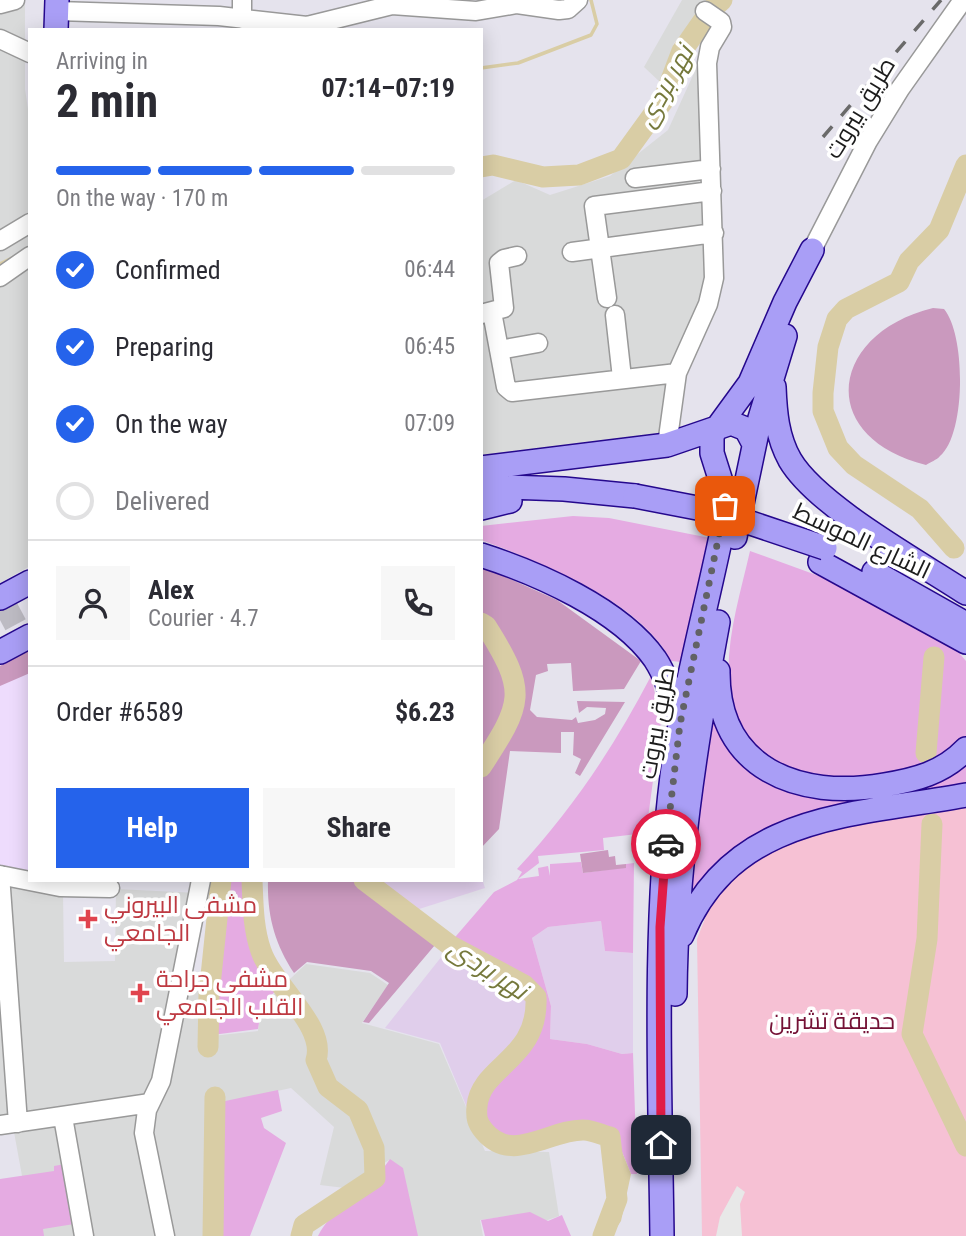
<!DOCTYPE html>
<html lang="en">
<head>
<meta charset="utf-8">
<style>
  :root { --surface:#fff; --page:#f7f7f7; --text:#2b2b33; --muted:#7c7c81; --line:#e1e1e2; --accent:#2563eb }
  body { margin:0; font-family:"Roboto Condensed",Cairo,sans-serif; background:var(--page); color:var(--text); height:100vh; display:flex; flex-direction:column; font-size:26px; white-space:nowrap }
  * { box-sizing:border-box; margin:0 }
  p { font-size:23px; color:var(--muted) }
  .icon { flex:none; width:38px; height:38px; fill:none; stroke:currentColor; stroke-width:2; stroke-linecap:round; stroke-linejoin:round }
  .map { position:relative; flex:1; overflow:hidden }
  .drawer { position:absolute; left:28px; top:28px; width:455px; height:854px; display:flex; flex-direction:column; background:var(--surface); border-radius:0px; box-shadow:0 4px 18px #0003 }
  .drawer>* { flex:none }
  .pin { position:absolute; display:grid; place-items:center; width:60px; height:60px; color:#fff; margin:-30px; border-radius:14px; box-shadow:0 4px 10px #0006 }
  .courier { position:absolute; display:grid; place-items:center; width:70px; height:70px; margin:-35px; border:5px solid #e11d48; border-radius:50%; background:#fff; color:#222; box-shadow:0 2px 9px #0007 }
  .overview em { font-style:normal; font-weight:700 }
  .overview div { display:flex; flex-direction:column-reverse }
  .overview { display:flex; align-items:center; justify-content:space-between; height:119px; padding:0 28px }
  h1 { font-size:46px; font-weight:700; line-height:52px }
  .bar { display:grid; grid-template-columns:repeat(4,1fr); gap:10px 7px; align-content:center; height:84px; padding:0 28px }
  .bar i { height:9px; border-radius:5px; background:var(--line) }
  .bar .on { background:var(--accent) }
  .bar p { grid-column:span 4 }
  .line { display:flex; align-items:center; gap:18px; padding:0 28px; border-top:2px solid var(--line) }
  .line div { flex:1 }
  .round { display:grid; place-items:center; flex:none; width:74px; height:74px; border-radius:0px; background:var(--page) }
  ol { padding:0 28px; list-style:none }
  li { display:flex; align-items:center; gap:21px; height:77px }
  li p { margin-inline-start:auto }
  li .icon { padding:7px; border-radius:50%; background:var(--accent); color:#fff; stroke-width:4 }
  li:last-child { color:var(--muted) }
  li i { width:38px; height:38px; border:4px solid var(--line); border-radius:50% }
  .cta { display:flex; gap:14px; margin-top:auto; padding:14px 28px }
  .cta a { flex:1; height:80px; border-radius:0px; background:var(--accent); color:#fff; font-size:28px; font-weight:700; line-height:80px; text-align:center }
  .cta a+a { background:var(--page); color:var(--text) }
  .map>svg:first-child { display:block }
  .residential { fill:#d9dada }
  .education { fill:#eedcfd }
  .farmland { fill:#e0ceeb }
  .grass { fill:#e5abe2 }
  .forest { fill:#ca99be }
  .park { fill:#f6c1d4 }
  .parking { fill:#e8e8e8 }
  .water { fill:#d9cda5 }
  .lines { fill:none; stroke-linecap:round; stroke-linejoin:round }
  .stream { stroke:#d9cda5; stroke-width:3.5 }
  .river { stroke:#d9cda5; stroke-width:21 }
  .major-tunnel { stroke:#bdbbc3; stroke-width:23; stroke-dasharray:23 11; stroke-linecap:butt }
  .minor-casing { stroke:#999; stroke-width:21 }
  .major-casing { stroke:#25088d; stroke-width:26 }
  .minor { stroke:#fff; stroke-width:18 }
  .major { stroke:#a99ef6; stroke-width:23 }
  .rail { stroke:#6a6a6a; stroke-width:3.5; stroke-dasharray:14 14; stroke-linecap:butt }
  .major-bridge-casing { stroke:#25088d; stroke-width:26; stroke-linecap:butt }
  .major-bridge { stroke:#a99ef6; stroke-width:23 }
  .done { stroke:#626265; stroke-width:7; stroke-dasharray:0 12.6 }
  .route { stroke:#e11d48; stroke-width:9 }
  .health-dot { fill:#e0444e; stroke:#fff; stroke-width:2.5 }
  .labels { text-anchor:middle; stroke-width:7; stroke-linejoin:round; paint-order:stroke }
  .street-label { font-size:24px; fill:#1c1c1c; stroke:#fff }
  .health-label { font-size:24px; fill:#be3a42; stroke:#fff; text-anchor:start }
  .park-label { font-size:24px; fill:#741135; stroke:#fff }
  .water-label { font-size:26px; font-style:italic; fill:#76793c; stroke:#fff }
</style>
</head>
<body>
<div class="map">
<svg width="966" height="1236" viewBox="0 0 966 1236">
  <rect width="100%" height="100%" fill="#e5e3ed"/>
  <path class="residential" d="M0 0H25V89L30 122V566L0 583Z
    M682 0H709L674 43 661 83 644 67Z
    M705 49 711 290 666 434 481 456V201L516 180 550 195 610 176 668 130Z
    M0 880 63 892 64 962 115 961 116 889 197 893 178 983 199 986 203 1037 258 1031 261 1006 306 964 370 973 388 985 362 1023 439 1044 485 1151 549 1152 559 1216 545 1221 528 1213 480 1220 483 1236H417L402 1169 389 1160 345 1188 320 1185 334 1127 291 1088 216 1104 215 1236H33L14 1132 16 1125 0 1126Z"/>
  <path class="education" d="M30 647V873L0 867V666Z"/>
  <path class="farmland" d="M481 875 485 888 416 910 380 880H481Z
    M601 921 605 951 633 953V1053L622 1054 587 1044 550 1039 551 1006 532 938 548 927Z
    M442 956 490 971 523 992 530 1004 526 1027 506 1060 483 1077 470 1115 440 1043 385 1028Z"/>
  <path class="grass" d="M573 516 609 518 710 538 681 662 671 661C642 602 540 562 481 540V526Z
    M750 551 863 592 954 647 966 661V736C961 743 955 751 948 755 919 770 826 788 797 775 771 764 742 742 734 714 719 659 738 604 750 551Z
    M651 676 661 721 646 833 603 838 604 850 538 856 539 863 518 879 539 876 538 868 548 866 550 876V864L581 862 583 873 626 867V864L634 863 633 953 605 951 601 921 548 927 532 938 551 1006 550 1039 587 1044 622 1054 633 1053 637 1174H631L616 1137C592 1132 572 1129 548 1137 541 1139 535 1144 528 1145 511 1147 496 1145 485 1131 458 1099 508 1062 528 1040H533L540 997 537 985 450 943 494 892 517 880 522 872 517 869C572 810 614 747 651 676Z
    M714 710 732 747 839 793 966 756V787C932 792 898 800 865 806 778 823 742 826 686 902Z
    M226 880H251C253 929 252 946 281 986L262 1004 258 1029 212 1035Z
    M278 1090 282 1111 261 1118 264 1128 286 1143 250 1236H216V1103Z
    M390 1159 403 1168 418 1236H318C332 1207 369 1191 390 1159Z
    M65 1164 74 1224 43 1229 44 1236H0V1179L54 1171V1166Z
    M530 1212 548 1221 562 1215 571 1236H485L481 1220Z"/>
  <path class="forest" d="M933 308 944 309C966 335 966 434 940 456 937 460 930 462 926 465 814 437 830 333 933 308Z
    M481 566 557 600 641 661 624 689 573 691 571 663 547 664 548 671 536 675 530 710 537 717 572 720 576 717 578 723 595 720 605 714 606 708 587 707 579 713 577 701 625 702 580 776 575 773 581 759 573 755 574 732H561V753L510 751 499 829 481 848Z
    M30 647V673L0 686V666Z
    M608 850 609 857 615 856 616 865 626 864V868L583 873 580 854Z
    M268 880H354L435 945 369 1023 363 1022 389 983 371 971 307 962 294 973C275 944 267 916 268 880Z"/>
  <path class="park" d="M966 804V1236H702L697 939 710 906 731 879 788 839Z"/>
  <path class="parking" d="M737 1186 745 1192 740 1204 742 1236H716L720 1217Z"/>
  <path class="water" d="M584 1130 616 1137 631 1174 621 1221 611 1236H603L617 1199 610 1137Z"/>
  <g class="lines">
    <path class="stream" d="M481 68 518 63 591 35 597 24 591 0
      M0 264 16 256"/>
    <path class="river" d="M481 167 493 165 543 177 579 175 621 159 663 101 682 51 710 11 722 0
      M954 548 920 509 854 465 838 448 823 411V393L828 347 837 319 846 309 899 282 909 261 939 230 966 165
      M481 623 486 626C528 692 523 703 481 767
      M926 753 934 657
      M932 824 927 939 912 1034 966 1146
      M252 880C253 904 253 928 261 951 273 986 327 1026 316 1060L328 1087 358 1110 374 1148 375 1178 304 1225 301 1236
      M364 880 451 946 524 985 536 997C539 1060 481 1065 477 1106 476 1117 477 1123 484 1131 512 1165 550 1129 584 1130 592 1130 602 1135 610 1137L617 1199 603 1236
      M208 1047 209 995 221 880
      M213 1236 215 1097"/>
    <path class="major-tunnel" d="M0 620 30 604"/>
    <defs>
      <path id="minor" d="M0 4 15 0
        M57 11 219 16 307 26 392 5 476 11 517 4 559 10 568 9 578 0
        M242 19V0
        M0 39 30 53
        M635 178 711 169
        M0 241 30 223
        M812 250 868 141 900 89 963 0
        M572 252 714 233
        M0 277 30 256
        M607 298 594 206 712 191
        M492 312 506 387 512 392 677 373
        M481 314 504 308 499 263 504 259 517 256
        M615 315 622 378
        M499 350 538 343
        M667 445 677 373 708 304 714 278 707 63 710 47 722 27 721 22 705 11
        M0 875 18 1123
        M0 875 60 887 110 888
        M63 1117 84 1236
        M0 1125 150 1103
        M165 1236 144 1133 147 1110 161 1081 201 880"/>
      <path id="major" d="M56 30 57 0
        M774 387C775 412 777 437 790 460 817 506 919 562 966 593
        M481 468 667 445 731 423 746 429 754 444
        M481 486 564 489 635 496
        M481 508 510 501
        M735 537 760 418 785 336
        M481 555C537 573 620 609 655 659 667 677 673 698 678 719
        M820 562 966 642
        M874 572 966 624
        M0 598 30 582
        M0 652 30 636
        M718 671C717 769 799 800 884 785 915 780 943 773 966 749
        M682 935C733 813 853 816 966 795
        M675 994C676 869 695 746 718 622
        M662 1236C660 1083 653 929 672 776 683 691 707 606 724 522V491L712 453V435L750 383 785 302 812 250"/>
    </defs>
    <use href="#minor" class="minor-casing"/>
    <use href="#major" class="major-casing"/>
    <use href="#minor" class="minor"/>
    <use href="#major" class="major"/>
    <path class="rail" d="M823 137 941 0"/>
    <defs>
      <path id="major-bridge" d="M635 496 718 512 825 548"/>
    </defs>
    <use href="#major-bridge" class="major-bridge-casing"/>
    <use href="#major-bridge" class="major-bridge"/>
  </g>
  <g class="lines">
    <path class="done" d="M666 844 680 724 725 506"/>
    <path class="route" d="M661 1145 660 927 666 844"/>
  </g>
  <g class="health-dot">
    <path d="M84.5 908.5h7v7h7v7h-7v7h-7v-7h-7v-7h7z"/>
    <path d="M136.5 982.5h7v7h7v7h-7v7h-7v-7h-7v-7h7z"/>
  </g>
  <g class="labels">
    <g class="street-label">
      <text transform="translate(860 108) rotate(-59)" y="8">طريق بيروت</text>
      <text transform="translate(862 541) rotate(25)" y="8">الشارع الموسط</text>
      <text transform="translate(657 723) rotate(-80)" y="8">طريق بيروت</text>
    </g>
    <g class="health-label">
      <text x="104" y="913">مشفى البيروني<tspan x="104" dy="28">الجامعي</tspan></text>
      <text x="156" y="987">مشفى جراحة<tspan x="156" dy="28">القلب الجامعي</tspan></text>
    </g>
    <g class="park-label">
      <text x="832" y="1029">حديقة تشرين</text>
    </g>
    <g class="water-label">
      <text transform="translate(665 86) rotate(-61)" y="9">نهر بردى</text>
      <text transform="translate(488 969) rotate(33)" y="9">نهر بردى</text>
    </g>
  </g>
</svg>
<div class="pin" style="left:725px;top:506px;background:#ea580c"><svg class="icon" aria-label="bag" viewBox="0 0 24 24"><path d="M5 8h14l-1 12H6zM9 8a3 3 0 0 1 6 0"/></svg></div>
<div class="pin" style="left:661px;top:1145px;background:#1f2937"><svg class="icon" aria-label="home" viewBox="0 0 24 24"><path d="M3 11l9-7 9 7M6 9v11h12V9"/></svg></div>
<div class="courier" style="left:666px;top:844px"><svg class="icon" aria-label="car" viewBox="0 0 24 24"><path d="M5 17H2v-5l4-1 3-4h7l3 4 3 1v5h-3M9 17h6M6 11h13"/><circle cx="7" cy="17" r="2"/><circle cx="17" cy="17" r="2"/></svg></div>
<section class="drawer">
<div class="overview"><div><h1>2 min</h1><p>Arriving in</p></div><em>07:14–07:19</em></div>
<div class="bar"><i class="on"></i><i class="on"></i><i class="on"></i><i></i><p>On the way · 170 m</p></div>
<ol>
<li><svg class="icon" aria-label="check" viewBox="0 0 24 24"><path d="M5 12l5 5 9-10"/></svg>Confirmed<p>06:44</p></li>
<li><svg class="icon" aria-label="check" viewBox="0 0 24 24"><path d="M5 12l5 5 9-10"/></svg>Preparing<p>06:45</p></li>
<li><svg class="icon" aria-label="check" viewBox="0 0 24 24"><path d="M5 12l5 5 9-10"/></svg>On the way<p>07:09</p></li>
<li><i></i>Delivered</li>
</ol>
<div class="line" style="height:126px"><a class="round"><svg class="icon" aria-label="person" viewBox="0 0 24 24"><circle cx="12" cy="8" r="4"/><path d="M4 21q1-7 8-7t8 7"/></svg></a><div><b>Alex</b><p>Courier · 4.7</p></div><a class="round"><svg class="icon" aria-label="phone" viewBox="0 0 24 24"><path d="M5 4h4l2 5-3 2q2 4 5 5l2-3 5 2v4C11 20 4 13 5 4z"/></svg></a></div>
<div class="line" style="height:91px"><div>Order #6589</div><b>$6.23</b></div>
<div class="cta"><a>Help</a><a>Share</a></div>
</section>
</div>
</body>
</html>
